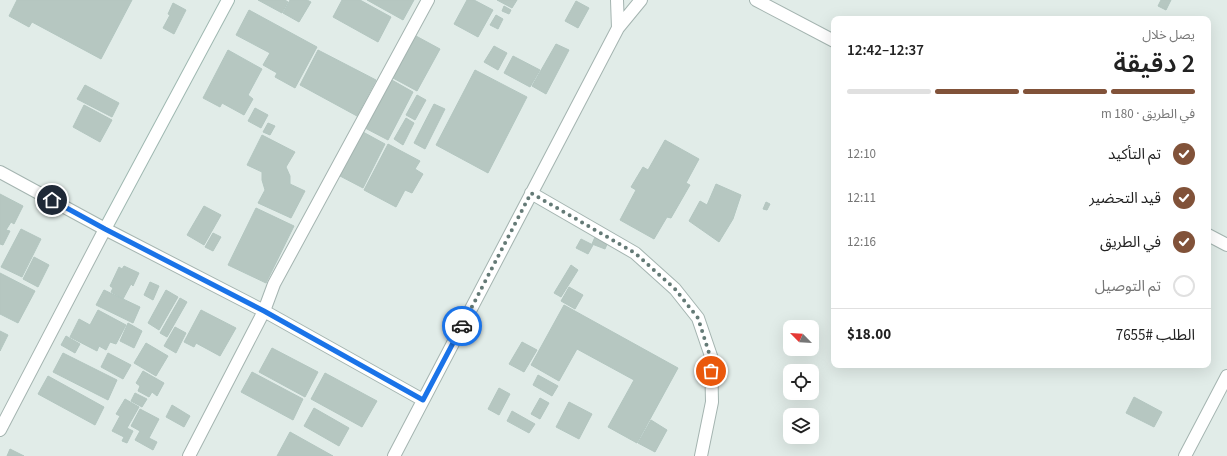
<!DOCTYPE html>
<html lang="ar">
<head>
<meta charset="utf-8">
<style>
  :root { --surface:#fff; --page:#f2f2f2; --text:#222; --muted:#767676; --line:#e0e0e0; --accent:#815239 }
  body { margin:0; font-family:"Source Sans 3","Noto Sans Arabic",sans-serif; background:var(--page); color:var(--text); direction:rtl; height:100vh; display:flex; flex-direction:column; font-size:15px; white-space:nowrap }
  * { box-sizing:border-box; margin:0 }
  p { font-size:13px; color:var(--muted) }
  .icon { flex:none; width:22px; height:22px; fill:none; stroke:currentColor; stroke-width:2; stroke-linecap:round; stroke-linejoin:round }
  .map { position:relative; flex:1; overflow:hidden; direction:ltr }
  .panel { position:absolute; left:831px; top:16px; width:380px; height:352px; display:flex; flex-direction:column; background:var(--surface); border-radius:8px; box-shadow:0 4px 16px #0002; direction:rtl }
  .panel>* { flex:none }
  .needle { width:26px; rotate:294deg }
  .controls { position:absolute; left:783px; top:320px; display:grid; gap:8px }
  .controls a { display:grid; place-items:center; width:36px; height:36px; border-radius:8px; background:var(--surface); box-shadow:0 4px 16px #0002; font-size:20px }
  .pin { position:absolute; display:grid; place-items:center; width:34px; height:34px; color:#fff; margin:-17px; border:2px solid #fff; border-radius:50%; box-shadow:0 1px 4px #0007 }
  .courier { position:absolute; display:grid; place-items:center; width:40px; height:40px; margin:-20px; border:3px solid #1a73e8; border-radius:50%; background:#fff; color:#222; box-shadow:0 1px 5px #0007 }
  .head em { font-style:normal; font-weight:600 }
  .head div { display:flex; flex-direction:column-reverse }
  .head { display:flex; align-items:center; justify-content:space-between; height:68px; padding:0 16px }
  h1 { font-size:26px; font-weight:600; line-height:30px }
  .bar { display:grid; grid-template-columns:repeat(4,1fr); gap:6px 4px; align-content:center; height:48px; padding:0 16px }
  .bar i { height:5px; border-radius:3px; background:var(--line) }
  .bar .on { background:var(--accent) }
  .bar p { grid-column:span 4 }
  .line { display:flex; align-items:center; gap:10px; padding:0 16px; border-top:1px solid var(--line) }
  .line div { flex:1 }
  ol { padding:0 16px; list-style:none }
  li { display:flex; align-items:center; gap:12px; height:44px }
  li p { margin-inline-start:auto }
  li .icon { padding:4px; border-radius:50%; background:var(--accent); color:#fff; stroke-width:4 }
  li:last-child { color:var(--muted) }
  li i { width:22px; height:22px; border:2px solid var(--line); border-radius:50% }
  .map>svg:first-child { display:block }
  .building { fill:#b6c7c1; stroke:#b3c6c0 }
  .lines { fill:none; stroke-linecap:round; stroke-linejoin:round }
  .street-casing { stroke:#a4b4b0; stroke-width:14 }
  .secondary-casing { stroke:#9fb8b1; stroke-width:14 }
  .street { stroke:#fff; stroke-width:12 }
  .secondary { stroke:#fff; stroke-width:12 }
  .done { stroke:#647a76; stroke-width:4; stroke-dasharray:0 7.2 }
  .route { stroke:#1a73e8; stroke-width:5 }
</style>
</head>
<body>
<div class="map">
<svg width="1227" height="456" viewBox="0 0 1227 456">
  <rect width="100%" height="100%" fill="#e1ece8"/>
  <path class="building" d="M17 0H132L101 59 32 22 29 27 9 16Z
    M258 0H285L288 2 282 13Z
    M290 0H307L311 2 299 22 283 13Z
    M342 0H360L391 17 378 42 333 17Z
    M367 0H414L403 20Z
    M467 0H474L493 10 478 37 454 24Z
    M497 0H517L512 8Z
    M1161 0H1171L1166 10 1158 6Z
    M576 1 589 8 578 28 565 21Z
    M173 3 186 10 174 34 163 28 170 15 168 14Z
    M504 6 511 10 509 14 502 11Z
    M249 10 317 47 295 88 275 77 277 73 263 65 270 53 236 35Z
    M496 15 503 19 498 29 490 25Z
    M416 36 440 49 417 91 393 78Z
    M556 44 569 50 546 94 532 86Z
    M494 46 507 53 498 70 484 62Z
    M228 50 262 69 248 95 253 99 244 115 222 103 220 107 203 98Z
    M318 50 376 80 357 116 300 85Z
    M513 56 540 70 530 87 504 73Z
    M475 70 527 97 488 173 436 145Z
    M390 79 413 92 388 140 365 128Z
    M85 85 119 103 112 117 77 99Z
    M417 95 426 100 415 120 406 115Z
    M434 104 445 109 425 149 414 143Z
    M84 105 112 120 100 142 73 127Z
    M255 108 268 115 261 128 248 121Z
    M406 118 414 123 403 145 394 139Z
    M268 123 275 126 270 135 263 132Z
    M363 132 385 144 363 188 340 176Z
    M262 135 295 152 286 167 290 176V184L305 191 291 218 258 203 265 190 262 180V172L247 165Z
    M665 140 699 159 686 183 690 185 671 218 667 217 654 239 620 220 636 190 631 187 643 167 648 170Z
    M388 144 420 161 415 169 423 174 412 193 405 190 396 207 364 190Z
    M716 184 741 195 733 219 719 242 689 221 700 201 707 205Z
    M0 194 23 206 14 224 11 222 6 230 10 231 3 245 0 244Z
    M766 202 770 204 767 210 763 209Z
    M204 206 221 215 204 245 187 235Z
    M256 208 294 226 266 283 228 265Z
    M21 229 41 239 22 277 1 267Z
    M213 233 221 237 213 251 205 247Z
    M595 237 608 242 605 249 592 244Z
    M581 239 593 245 588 254 576 248Z
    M34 257 49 265 38 287 23 279Z
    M571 265 578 270 561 297 554 293Z
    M124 266 139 273 133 286 131 284 123 299 111 292 113 288 110 286 119 267 122 269Z
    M0 273 35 291 18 323 0 314Z
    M150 282 159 286 153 300 144 295Z
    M569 287 583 295 575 309 561 301Z
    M104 290 140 307 133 323 96 305Z
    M166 290 178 297 159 330 148 323Z
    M180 298 187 302 167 337 160 333Z
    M564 305 678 368 637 443 608 427 634 380 577 349 559 381 531 365Z
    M98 310 126 325 116 344 110 342 106 350 99 346 97 351 70 337 79 319 90 325Z
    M201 310 236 328 220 356 196 343 194 347 184 342Z
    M128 323 142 331 134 348 120 341Z
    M175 327 186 333 176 353 164 346Z
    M0 331 8 335 0 351Z
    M66 336 80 344 75 353 61 345Z
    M522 342 537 350 524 372 509 364Z
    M146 343 168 356 156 376 134 363Z
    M272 348 318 372 305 397 259 372Z
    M63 353 117 380 108 400 53 372Z
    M108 353 131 365 123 379 101 367Z
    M143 371 164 383 157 396 152 392 149 397 138 391 140 386 136 383Z
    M252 372 303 399 293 420 241 392Z
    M325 373 377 401 362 427 311 399Z
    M538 375 558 386 552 396 533 385Z
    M48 376 104 407 95 425 38 394Z
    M499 388 510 394 499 415 488 409Z
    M135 393 147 399 142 407 131 401Z
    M1134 397 1162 412 1154 427 1126 413Z
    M540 398 549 403 540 419 531 414Z
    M125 399 139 407 127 428 133 431 127 443 122 441 124 437 112 431 120 416 116 414Z
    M569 402 592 414 579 439 556 427Z
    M172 405 190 416 184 427 166 417Z
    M314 408 349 428 339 446 304 426Z
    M140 409 159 419 149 438 157 442 153 450 135 440 140 431 131 426Z
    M512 411 535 424 529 433 507 421Z
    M651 420 667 430 655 452 638 443Z
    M290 432 333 456H277Z
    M10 449 24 456H7Z"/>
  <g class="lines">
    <defs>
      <path id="street" d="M617 0 618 28
        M756 0 834 41
        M0 172 105 229 264 311 423 400
        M531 193 635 253 675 289 698 318 711 356 712 402 701 456
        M1208 235 1227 245
        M0 430 105 229
        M189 456 264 311 274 284 428 0
        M394 456 618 28 641 0
        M1185 456 1227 376"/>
      <path id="secondary" d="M105 229 228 0"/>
    </defs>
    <use href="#street" class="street-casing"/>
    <use href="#secondary" class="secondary-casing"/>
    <use href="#street" class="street"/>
    <use href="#secondary" class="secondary"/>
  </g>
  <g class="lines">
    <path class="done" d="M462 326 531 193 635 253 675 289 698 318 710 356 711 371"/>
    <path class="route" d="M52 200 105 229 264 311 423 400 462 326"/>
  </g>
</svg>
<div class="controls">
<a><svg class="needle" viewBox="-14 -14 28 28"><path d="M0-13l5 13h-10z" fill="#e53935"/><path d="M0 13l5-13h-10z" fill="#767676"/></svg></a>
<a><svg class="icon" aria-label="locate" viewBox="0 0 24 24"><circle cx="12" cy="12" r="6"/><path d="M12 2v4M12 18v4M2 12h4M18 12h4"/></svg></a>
<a><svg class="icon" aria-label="layers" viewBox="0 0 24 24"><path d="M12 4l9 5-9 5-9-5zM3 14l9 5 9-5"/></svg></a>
</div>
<div class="pin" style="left:711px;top:371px;background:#ea580c"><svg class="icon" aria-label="bag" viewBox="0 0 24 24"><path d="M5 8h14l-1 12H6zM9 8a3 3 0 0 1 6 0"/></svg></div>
<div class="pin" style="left:52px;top:200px;background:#1f2937"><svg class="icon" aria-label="home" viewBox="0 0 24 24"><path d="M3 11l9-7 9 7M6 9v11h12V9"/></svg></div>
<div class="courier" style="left:462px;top:326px"><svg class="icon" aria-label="car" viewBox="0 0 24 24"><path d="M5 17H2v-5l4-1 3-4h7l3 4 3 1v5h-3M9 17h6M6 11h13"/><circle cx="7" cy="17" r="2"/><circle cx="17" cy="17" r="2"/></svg></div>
<section class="panel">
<div class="head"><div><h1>2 دقيقة</h1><p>يصل خلال</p></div><em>12:37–12:42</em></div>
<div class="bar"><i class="on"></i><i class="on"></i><i class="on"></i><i></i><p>في الطريق · 180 m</p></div>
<ol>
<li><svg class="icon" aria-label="check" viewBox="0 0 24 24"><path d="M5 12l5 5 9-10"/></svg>تم التأكيد<p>12:10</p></li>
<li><svg class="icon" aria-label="check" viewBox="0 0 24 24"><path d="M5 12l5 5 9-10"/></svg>قيد التحضير<p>12:11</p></li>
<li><svg class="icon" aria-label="check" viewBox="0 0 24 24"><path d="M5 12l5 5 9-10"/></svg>في الطريق<p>12:16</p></li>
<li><i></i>تم التوصيل</li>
</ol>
<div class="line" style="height:52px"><div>الطلب #7655</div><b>$18.00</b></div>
</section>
</div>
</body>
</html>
